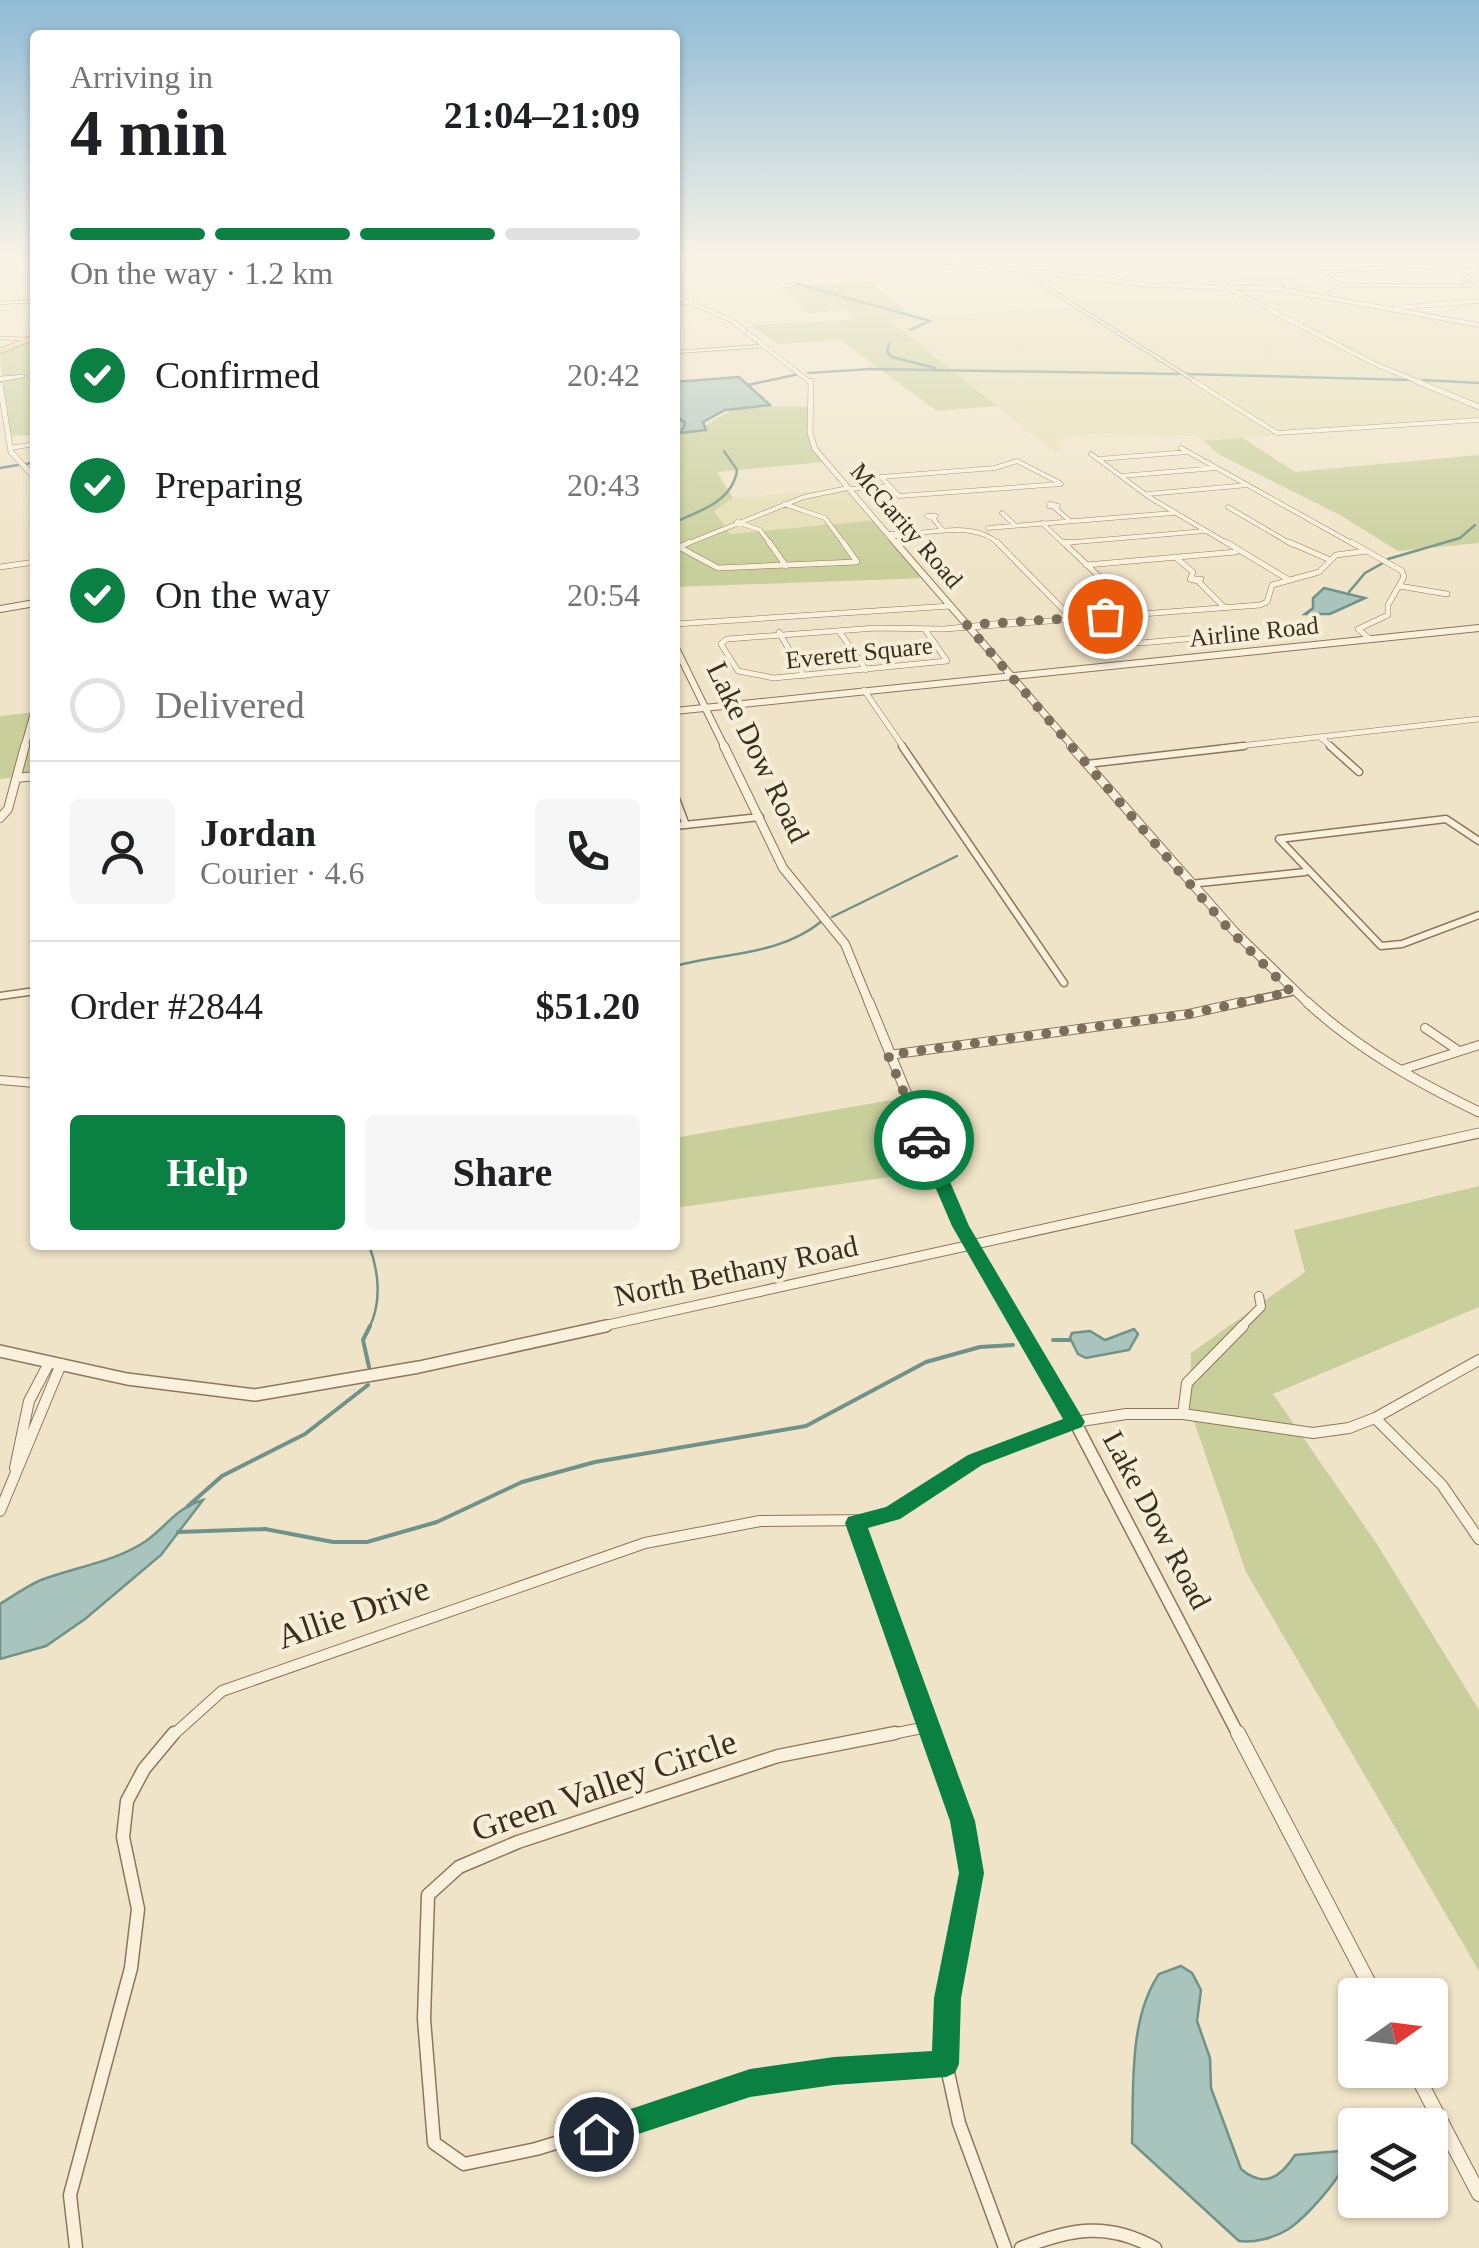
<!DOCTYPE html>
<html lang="en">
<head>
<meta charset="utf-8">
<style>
  :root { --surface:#fff; --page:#f6f6f6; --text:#202124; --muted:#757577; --line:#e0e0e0; --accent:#0b8043 }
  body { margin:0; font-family:"Times New Roman",serif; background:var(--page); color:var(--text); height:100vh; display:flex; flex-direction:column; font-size:38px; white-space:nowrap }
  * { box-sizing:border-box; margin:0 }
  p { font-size:32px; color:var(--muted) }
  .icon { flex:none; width:55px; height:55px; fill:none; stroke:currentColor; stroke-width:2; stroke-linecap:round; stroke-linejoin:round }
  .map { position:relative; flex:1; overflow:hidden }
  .details { position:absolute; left:30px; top:30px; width:650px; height:1220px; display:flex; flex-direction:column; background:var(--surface); border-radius:10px; box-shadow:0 2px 8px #0004 }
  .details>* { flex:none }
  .needle { width:65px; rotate:76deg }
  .fabs { position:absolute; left:1338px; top:1978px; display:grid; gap:20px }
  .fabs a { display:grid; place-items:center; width:110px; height:110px; border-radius:10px; background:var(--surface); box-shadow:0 2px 8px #0004; font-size:50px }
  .pin { position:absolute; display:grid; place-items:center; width:85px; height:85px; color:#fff; margin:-42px; border:5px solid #fff; border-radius:50%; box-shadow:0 2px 10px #0007 }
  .courier { position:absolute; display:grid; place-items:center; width:100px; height:100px; margin:-50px; border:8px solid #0b8043; border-radius:50%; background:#fff; color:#222; box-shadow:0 2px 12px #0007 }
  .head em { font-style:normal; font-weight:700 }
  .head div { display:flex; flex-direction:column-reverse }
  .head { display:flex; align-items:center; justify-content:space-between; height:170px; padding:0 40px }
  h1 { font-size:65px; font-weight:700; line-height:75px }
  .bar { display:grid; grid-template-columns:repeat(4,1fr); gap:15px 10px; align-content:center; height:120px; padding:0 40px }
  .bar i { height:12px; border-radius:8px; background:var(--line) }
  .bar .selected { background:var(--accent) }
  .bar p { grid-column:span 4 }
  .line { display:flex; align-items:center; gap:25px; padding:0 40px; border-top:2px solid var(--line) }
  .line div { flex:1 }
  .round { display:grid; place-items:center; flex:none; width:105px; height:105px; border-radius:10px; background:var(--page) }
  ol { padding:0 40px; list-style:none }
  li { display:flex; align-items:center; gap:30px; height:110px }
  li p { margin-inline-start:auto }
  li .icon { padding:10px; border-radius:50%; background:var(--accent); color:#fff; stroke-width:4 }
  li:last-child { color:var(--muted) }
  li i { width:55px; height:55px; border:5px solid var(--line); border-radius:50% }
  .action { display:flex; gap:20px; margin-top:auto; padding:20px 40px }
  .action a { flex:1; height:115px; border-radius:10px; background:var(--accent); color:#fff; font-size:40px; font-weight:700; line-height:115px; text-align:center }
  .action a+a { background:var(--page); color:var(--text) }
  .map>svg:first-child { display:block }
  .farmland { fill:#e6deb5 }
  .green { fill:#c9cf9b }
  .water { fill:#a9c4bc; stroke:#6f938a; stroke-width:2.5 }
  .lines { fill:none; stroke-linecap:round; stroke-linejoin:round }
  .stream-far1 { stroke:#6f938a; stroke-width:2.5 }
  .stream { stroke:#6f938a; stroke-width:4 }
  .minor-far6-casing { stroke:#8d765c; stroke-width:4 }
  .minor-far5-casing { stroke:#8d765c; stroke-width:5 }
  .minor-far4-casing { stroke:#8d765c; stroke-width:6 }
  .minor-far3-casing { stroke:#8d765c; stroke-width:9 }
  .minor-far2-casing { stroke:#8d765c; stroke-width:10 }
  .minor-far1-casing { stroke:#8d765c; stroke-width:12 }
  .minor-casing { stroke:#8d765c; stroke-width:15 }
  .tertiary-far6-casing { stroke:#8d765c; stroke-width:5 }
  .tertiary-far5-casing { stroke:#8d765c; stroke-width:6 }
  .tertiary-far4-casing { stroke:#8d765c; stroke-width:8 }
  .tertiary-far3-casing { stroke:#8d765c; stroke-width:10 }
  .tertiary-far2-casing { stroke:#8d765c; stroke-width:11 }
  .tertiary-far1-casing { stroke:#8d765c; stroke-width:14 }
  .tertiary-casing { stroke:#8d765c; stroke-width:16 }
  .secondary-casing { stroke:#6f573f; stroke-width:5 }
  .primary-casing { stroke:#5b4430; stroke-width:6 }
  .minor-far6 { stroke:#faf1dc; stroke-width:2.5 }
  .minor-far5 { stroke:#faf1dc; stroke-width:4 }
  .minor-far4 { stroke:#faf1dc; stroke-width:5 }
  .minor-far3 { stroke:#faf1dc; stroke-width:6 }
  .minor-far2 { stroke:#faf1dc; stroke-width:8 }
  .minor-far1 { stroke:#faf1dc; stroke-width:10 }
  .minor { stroke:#faf1dc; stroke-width:12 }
  .tertiary-far6 { stroke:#faf1dc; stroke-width:4 }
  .tertiary-far5 { stroke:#faf1dc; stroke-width:5 }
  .tertiary-far4 { stroke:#faf1dc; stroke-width:6 }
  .tertiary-far3 { stroke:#faf1dc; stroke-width:8 }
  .tertiary-far2 { stroke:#faf1dc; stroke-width:9 }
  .tertiary-far1 { stroke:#faf1dc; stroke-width:11 }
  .tertiary { stroke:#faf1dc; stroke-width:14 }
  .secondary { stroke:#faf1dc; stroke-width:4 }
  .primary { stroke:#f3d9a0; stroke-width:5 }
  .route { fill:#0b8043 }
  .done { stroke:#7c6e5b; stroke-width:10; stroke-dasharray:0 18 }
  .labels { text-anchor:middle; stroke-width:8; stroke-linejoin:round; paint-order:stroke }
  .far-street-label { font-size:25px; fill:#3d2e20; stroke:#f7eed8 }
  .street-label { font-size:30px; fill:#3d2e20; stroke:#f7eed8 }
  .near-street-label { font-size:35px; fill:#3d2e20; stroke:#f7eed8 }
</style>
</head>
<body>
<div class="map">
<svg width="1479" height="2248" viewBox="0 0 1479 2248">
  <rect width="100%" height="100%" fill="#f0e4c8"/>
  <path class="farmland" d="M1219 254H1479L1278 268 1322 294 1479 325V419L1204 441 1197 436 1102 433 1061 438 1056 453 888 319 1075 307 1021 272 1133 283 1217 284 1179 264Z
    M849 488 877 520 730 534 713 510 733 498Z"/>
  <path class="green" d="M870 281 913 317 889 320 997 406 937 411 840 340 777 344 751 325 854 320 846 310 807 313 779 287Z
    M35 338V435L6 436 0 353Z
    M773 407H809L810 435 823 462 717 472 733 498 714 511 730 534 877 520 926 578 675 587V415L685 423 703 427 733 409Z
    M1243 438 1295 472 1479 455V543L1398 551 1340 515 1220 455 1204 441Z
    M35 712V775L0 779V716Z
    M897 1099 931 1171 675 1208V1138Z
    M1479 1186V1307L1273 1394 1375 1541 1479 1710V1971L1246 1572 1190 1410 1191 1353 1305 1272 1294 1230Z"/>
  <path class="water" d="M739 377 770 405 725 410 703 422 706 430 681 433 685 423 675 415V382Z
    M1324 588 1365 598 1330 614H1305L1313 608V598Z
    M1134 1329 1138 1334 1129 1350 1086 1358 1078 1354 1070 1338 1072 1333 1090 1331 1105 1340Z
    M203 1500 161 1555 85 1619 46 1646 0 1659V1604C13 1596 27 1586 41 1580 75 1567 115 1562 146 1541 167 1526 176 1508 203 1500Z
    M1181 1966 1192 1973 1201 1990 1197 2021 1210 2058 1211 2088 1241 2169C1264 2189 1281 2177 1295 2155L1340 2151 1347 2154C1347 2174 1304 2219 1287 2230 1274 2238 1254 2243 1239 2241L1132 2143C1134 2089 1128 2020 1159 1974Z"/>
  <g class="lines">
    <path class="stream-far1" d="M797 284 930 321 910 330
      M889 344 887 352 892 357 935 368
      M808 373 871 369 1179 374
      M1185 374 1412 380
      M1423 380 1479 383
      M748 385 799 374
      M26 464 35 462
      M0 468 18 465
      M675 522C700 511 733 501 737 470L724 451
      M1388 559 1460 538 1475 525
      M1349 592 1365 573 1383 563
      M832 917 957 856
      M675 966C726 952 779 956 822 921
      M369 1328C382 1303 379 1272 369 1245"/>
    <path class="stream" d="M1053 1340H1070
      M369 1367 363 1340 370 1326
      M188 1506 222 1476 305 1434 368 1385
      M178 1532 265 1529 333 1542H367L437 1522 522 1482 595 1462 806 1426 926 1362 980 1347 1013 1345"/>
    <defs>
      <path id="minor-far6" d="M675 258 756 254
        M1479 263 1471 266 1475 272 1463 281 1479 290
        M1020 271 1198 383
        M1342 285 1467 286
        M1326 295 1342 286 1323 272 1416 266 1479 272
        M0 303 35 301
        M675 305 691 302
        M0 338 31 339
        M675 352 765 346
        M29 376 35 374
        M0 378 23 376 0 380"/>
      <path id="minor-far5" d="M1194 381 1277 433 1479 420
        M10 448 35 444
        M1181 448 1355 545
        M1091 454 1149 497 1230 545
        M1098 459 1188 452
        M1121 476 1216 468
        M881 477 899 496 1061 484
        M881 477 995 468 1017 461 1060 483
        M849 489 889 486
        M1148 494 1248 485
        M784 504 825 518 845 545
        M1050 504 1058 506H1049Z
        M1054 507 1070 521
        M1228 507 1293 545
        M1002 513 1015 525
        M927 516H936L933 518Z
        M933 518 943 531
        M737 522 760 530 771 545
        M1042 523 1065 545
        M988 528 1173 513
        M916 533C944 531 978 523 1000 545
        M889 534 916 533 891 537
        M1064 543 1205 531
        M684 545 804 497 848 488"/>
      <path id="minor-far4" d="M769 542 786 566
        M997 542 1089 636 1141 643 1242 634H1230
        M1063 542 1137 613
        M1226 542 1289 580
        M1289 542 1328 559
        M1351 542 1402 571 1404 577 1388 605V615L1358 629 1370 639
        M1064 543 1071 542
        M679 547 718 568 857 562 843 542
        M679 547 690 542
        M1175 557 1193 572 1191 578
        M1086 565 1236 552
        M0 567 35 562
        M1190 579H1201L1198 581Z
        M1198 581 1223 606
        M1399 586 1447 594 1435 592
        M1024 621 944 629 1260 605 1267 602 1272 585 1319 572 1336 555 1367 551
        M675 624 951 606
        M839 631 866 670
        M926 631 947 661 774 678 738 671 721 644 727 639 876 628 944 629
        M779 632 804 676
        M864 690 904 748
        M1320 737 1333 748
        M1222 748 1479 719"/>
      <path id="minor-far3" d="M902 746 1064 983
        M1330 746 1359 772
        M1087 764 1244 746
        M675 796 686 825
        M675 826 760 817
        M1479 841 1446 819 1279 839 1381 946 1402 944 1479 915
        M1190 884 1305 872
        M0 996 35 991
        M1231 1005 1291 992"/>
      <path id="minor-far2" d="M1425 1028 1459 1051
        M889 1055 1189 1014 1242 1002
        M1401 1070 1479 1045
        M0 1080 35 1083
        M1240 1328 1261 1307 1259 1296"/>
      <path id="minor-far1" d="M1183 1414 1187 1383 1243 1326
        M1375 1418 1442 1485 1479 1539
        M15 1468 29 1401 49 1363
        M0 1511 61 1364
        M855 1523 931 1736
        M172 1736 222 1691 645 1543 760 1521 869 1520 892 1514 975 1460 1075 1422 1126 1414H1183L1313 1433 1349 1428 1375 1418 1479 1360
        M882 1736 927 1727"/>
      <path id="minor" d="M895 1733 778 1756 518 1842 459 1867 428 1895 424 2019 434 2143 464 2164 536 2149 770 2078 946 2063
        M930 1733 962 1821 972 1873 947 1998 946 2063 959 2123 1005 2248
        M76 2248 70 2195 131 1968 138 1909 123 1837 127 1801 144 1769 174 1733
        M1021 2248C1070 2229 1107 2221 1155 2248"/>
      <path id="tertiary-far6" d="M1225 285 1222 278 1234 268 1296 254
        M1226 287 1377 365 1422 383
        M675 296 731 320 811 383
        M1395 308 1479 301"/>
      <path id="tertiary-far5" d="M811 381 810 433 815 449 897 545
        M1416 381 1479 407
        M0 385 11 452 35 478"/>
      <path id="tertiary-far4" d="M895 542 1074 748
        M0 609 35 603
        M675 646 725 748
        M675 711 1479 628
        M24 748 35 709"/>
      <path id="tertiary-far3" d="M724 746 783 868 845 944 870 1005
        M1071 746 1234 931 1310 1005
        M17 778 35 776
        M0 818 8 809 25 746"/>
      <path id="tertiary-far2" d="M869 1002 961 1226 1020 1328
        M1307 1002C1358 1049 1417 1082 1479 1112
        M594 1328 1479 1133"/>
      <path id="tertiary-far1" d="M1019 1326 1075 1422 1239 1736
        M0 1351 127 1379 255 1395 419 1367 606 1326"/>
      <path id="tertiary" d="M1238 1733 1375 1995
        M1414 2070 1479 2194"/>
      <path id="secondary" d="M876 254 1151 285 1280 289
        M1273 288 1479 325"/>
      <path id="primary" d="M0 351 35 337"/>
    </defs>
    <use href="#minor-far6" class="minor-far6-casing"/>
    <use href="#minor-far5" class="minor-far5-casing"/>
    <use href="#minor-far4" class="minor-far4-casing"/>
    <use href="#minor-far3" class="minor-far3-casing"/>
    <use href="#minor-far2" class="minor-far2-casing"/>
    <use href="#minor-far1" class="minor-far1-casing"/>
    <use href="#minor" class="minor-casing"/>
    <use href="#tertiary-far6" class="tertiary-far6-casing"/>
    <use href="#tertiary-far5" class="tertiary-far5-casing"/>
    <use href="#tertiary-far4" class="tertiary-far4-casing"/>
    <use href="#tertiary-far3" class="tertiary-far3-casing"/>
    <use href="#tertiary-far2" class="tertiary-far2-casing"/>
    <use href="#tertiary-far1" class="tertiary-far1-casing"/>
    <use href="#tertiary" class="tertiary-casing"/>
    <use href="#secondary" class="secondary-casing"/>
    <use href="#primary" class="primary-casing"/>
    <use href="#minor-far6" class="minor-far6"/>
    <use href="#minor-far5" class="minor-far5"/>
    <use href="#minor-far4" class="minor-far4"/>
    <use href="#minor-far3" class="minor-far3"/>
    <use href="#minor-far2" class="minor-far2"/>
    <use href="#minor-far1" class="minor-far1"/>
    <use href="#minor" class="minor"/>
    <use href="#tertiary-far6" class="tertiary-far6"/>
    <use href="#tertiary-far5" class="tertiary-far5"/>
    <use href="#tertiary-far4" class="tertiary-far4"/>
    <use href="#tertiary-far3" class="tertiary-far3"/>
    <use href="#tertiary-far2" class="tertiary-far2"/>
    <use href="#tertiary-far1" class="tertiary-far1"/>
    <use href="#tertiary" class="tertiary"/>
    <use href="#secondary" class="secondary"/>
    <use href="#primary" class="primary"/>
  </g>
  <linearGradient id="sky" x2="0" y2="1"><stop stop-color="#8fbad6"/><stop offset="0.45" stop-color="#f8f3e6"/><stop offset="1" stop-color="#f8f3e6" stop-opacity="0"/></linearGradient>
  <rect width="1479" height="569" fill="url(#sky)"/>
  <path class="route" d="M924 1135 932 1140 969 1226 1085 1422 1082 1427 982 1465 900 1519 868 1528 975 1821 984 1873 961 1998 959 2064 955 2073 946 2077 834 2085 750 2097 596 2148 586 2144 582 2134 586 2124 750 2069 834 2057 932 2051 934 1998 959 1873 950 1821 845 1523 848 1517 886 1507 968 1455 1063 1419 952 1226 915 1140Z"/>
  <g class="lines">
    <path class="done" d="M924 1140 888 1055 1189 1014 1291 992 1227 927 967 625 1105 616"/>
  </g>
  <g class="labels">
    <g class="far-street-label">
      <text transform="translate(907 525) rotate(49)" y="9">McGarity Road</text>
      <text transform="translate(1254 631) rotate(-6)" y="9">Airline Road</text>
      <text transform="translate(859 652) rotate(-6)" y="9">Everett Square</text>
    </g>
    <g class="street-label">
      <text transform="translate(758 752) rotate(64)" y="10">Lake Dow Road</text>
      <text transform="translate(736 1271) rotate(-12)" y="10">North Bethany Road</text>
      <text transform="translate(1157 1520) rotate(62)" y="10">Lake Dow Road</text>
    </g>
    <g class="near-street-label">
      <text transform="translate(353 1612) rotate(-19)" y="12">Allie Drive</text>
      <text transform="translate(604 1785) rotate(-19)" y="12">Green Valley Circle</text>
    </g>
  </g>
</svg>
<div class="fabs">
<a><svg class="needle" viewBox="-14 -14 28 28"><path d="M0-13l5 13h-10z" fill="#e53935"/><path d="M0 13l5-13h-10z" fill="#757577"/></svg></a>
<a><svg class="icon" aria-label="layers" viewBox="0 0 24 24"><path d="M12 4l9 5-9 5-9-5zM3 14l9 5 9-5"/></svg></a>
</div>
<div class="pin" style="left:1105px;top:616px;background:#ea580c"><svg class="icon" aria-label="bag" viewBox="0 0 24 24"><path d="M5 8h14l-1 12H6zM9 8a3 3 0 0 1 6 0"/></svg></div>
<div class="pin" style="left:596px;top:2134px;background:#1f2937"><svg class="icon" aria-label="home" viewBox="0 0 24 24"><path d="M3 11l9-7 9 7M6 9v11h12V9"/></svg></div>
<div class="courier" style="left:924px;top:1140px"><svg class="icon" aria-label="car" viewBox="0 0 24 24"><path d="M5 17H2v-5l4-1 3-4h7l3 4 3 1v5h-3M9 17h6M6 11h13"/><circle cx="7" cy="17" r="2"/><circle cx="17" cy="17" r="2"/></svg></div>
<section class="details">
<div class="head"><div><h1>4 min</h1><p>Arriving in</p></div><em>21:04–21:09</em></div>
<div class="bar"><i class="selected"></i><i class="selected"></i><i class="selected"></i><i></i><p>On the way · 1.2 km</p></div>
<ol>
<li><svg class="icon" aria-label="check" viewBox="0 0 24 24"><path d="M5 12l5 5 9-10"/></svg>Confirmed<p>20:42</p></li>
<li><svg class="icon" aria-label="check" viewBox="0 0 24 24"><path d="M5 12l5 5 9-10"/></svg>Preparing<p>20:43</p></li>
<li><svg class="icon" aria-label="check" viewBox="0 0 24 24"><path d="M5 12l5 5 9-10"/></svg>On the way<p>20:54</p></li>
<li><i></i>Delivered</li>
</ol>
<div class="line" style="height:180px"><a class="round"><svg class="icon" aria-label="person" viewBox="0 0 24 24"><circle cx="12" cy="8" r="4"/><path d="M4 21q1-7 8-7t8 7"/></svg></a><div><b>Jordan</b><p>Courier · 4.6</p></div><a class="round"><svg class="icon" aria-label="phone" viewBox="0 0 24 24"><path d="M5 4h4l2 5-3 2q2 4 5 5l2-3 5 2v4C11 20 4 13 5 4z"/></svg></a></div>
<div class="line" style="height:130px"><div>Order #2844</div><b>$51.20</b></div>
<div class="action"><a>Help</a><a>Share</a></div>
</section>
</div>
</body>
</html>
